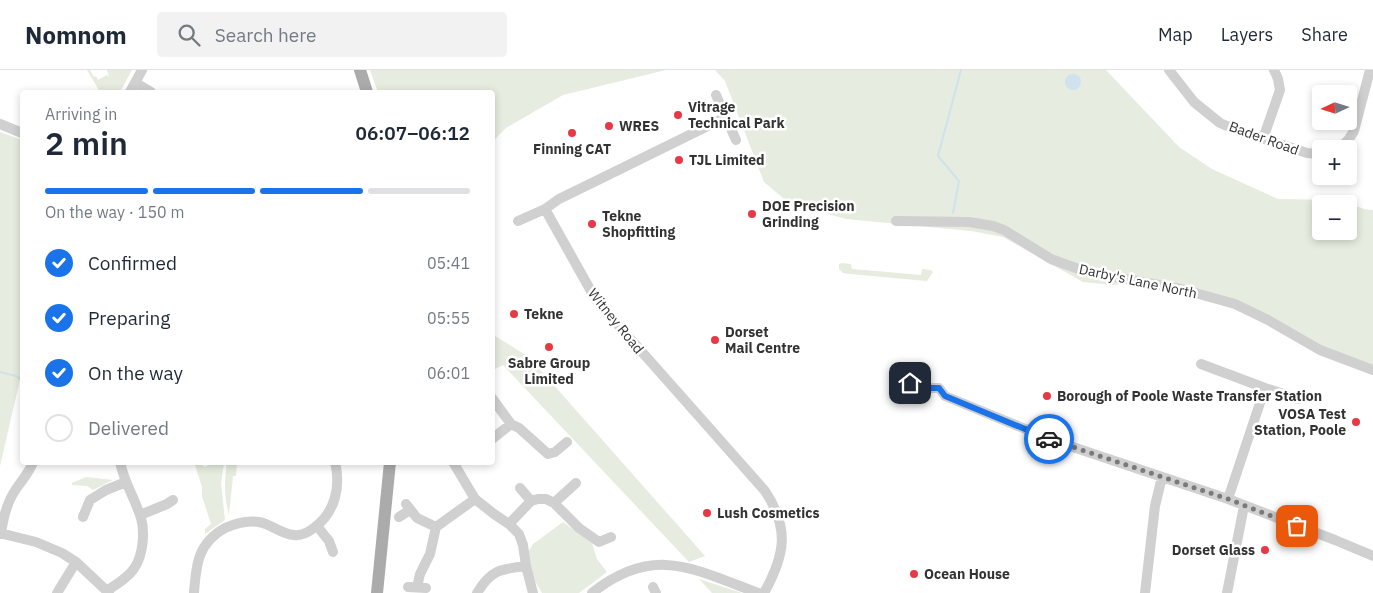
<!DOCTYPE html>
<html lang="en">
<head>
<meta charset="utf-8">
<style>
  :root { --surface:#fff; --page:#f2f2f3; --text:#1f2937; --muted:#747a83; --line:#e0e1e3; --accent:#1a73e8 }
  body { margin:0; font-family:"IBM Plex Sans",sans-serif; background:var(--page); color:var(--text); height:100vh; display:flex; flex-direction:column; font-size:19px; white-space:nowrap }
  * { box-sizing:border-box; margin:0 }
  p { font-size:16px; color:var(--muted) }
  .icon { flex:none; width:28px; height:28px; fill:none; stroke:currentColor; stroke-width:2; stroke-linecap:round; stroke-linejoin:round }
  .map { position:relative; flex:1; overflow:hidden }
  .drawer { position:absolute; left:20px; top:20px; width:475px; height:375px; display:flex; flex-direction:column; background:var(--surface); border-radius:5px; box-shadow:0 2px 8px #0003 }
  .drawer>* { flex:none }
  .needle { width:32px; rotate:266deg }
  .controls { position:absolute; left:1312px; top:15px; display:grid; gap:10px }
  .controls a { display:grid; place-items:center; width:45px; height:45px; border-radius:5px; background:var(--surface); box-shadow:0 2px 8px #0003; font-size:25px }
  .pin { position:absolute; display:grid; place-items:center; width:42px; height:42px; color:#fff; margin:-21px; border-radius:10px; box-shadow:0 2px 8px #0006 }
  .courier { position:absolute; display:grid; place-items:center; width:50px; height:50px; margin:-25px; border:4px solid #1a73e8; border-radius:50%; background:#fff; color:#222; box-shadow:0 1px 6px #0007 }
  .summary em { font-style:normal; font-weight:600 }
  .summary div { display:flex; flex-direction:column-reverse }
  .summary { display:flex; align-items:center; justify-content:space-between; height:85px; padding:0 25px }
  h1 { font-size:32px; font-weight:600; line-height:38px }
  .bar { display:grid; grid-template-columns:repeat(4,1fr); gap:8px 5px; align-content:center; height:60px; padding:0 25px }
  .bar i { height:6px; border-radius:4px; background:var(--line) }
  .bar .on { background:var(--accent) }
  .bar p { grid-column:span 4 }
  ol { padding:0 25px; list-style:none }
  li { display:flex; align-items:center; gap:15px; height:55px }
  li p { margin-inline-start:auto }
  li .icon { padding:5px; border-radius:50%; background:var(--accent); color:#fff; stroke-width:4 }
  li:last-child { color:var(--muted) }
  li i { width:28px; height:28px; border:2px solid var(--line); border-radius:50% }
  header { display:flex; align-items:center; gap:30px; box-sizing:border-box; height:70px; padding:0 25px; background:var(--surface); border-bottom:1px solid var(--line) }
  header strong { font-size:24px }
  nav { display:flex; gap:28px; margin-inline-start:auto; font-size:18px }
  .search { width:350px; height:45px; background:var(--page); display:flex; align-items:center; gap:12px; box-sizing:border-box; padding:0 18px; border-radius:5px; color:var(--muted); font-size:19px }
  .map>svg:first-child { display:block }
  .green { fill:#e6ecdf }
  .water { fill:#cfe2ee }
  .lines { fill:none; stroke-linecap:round; stroke-linejoin:round }
  .stream { stroke:#cfe2ee; stroke-width:2 }
  .minor { stroke:#d0d0d0; stroke-width:10 }
  .major { stroke:#ababab; stroke-width:12 }
  .done { stroke:#7a7a7a; stroke-width:5; stroke-dasharray:0 9 }
  .route { stroke:#1a73e8; stroke-width:6 }
  .poi-dot { fill:#e63946; stroke:#fff; stroke-width:2 }
  .labels { text-anchor:middle; stroke-width:5; stroke-linejoin:round; paint-order:stroke }
  .poi-label { font-size:14px; font-weight:bold; fill:#333; stroke:#fff; text-anchor:start }
  .street-label { font-size:14px; fill:#333; stroke:#fff }
</style>
</head>
<body>
<header>
<strong>Nomnom</strong>
<div class="search"><svg class="icon" aria-label="search" viewBox="0 0 24 24"><circle cx="10" cy="10" r="6"/><path d="M15 15l6 6"/></svg>Search here</div>
<nav><a>Map</a><a>Layers</a><a>Share</a></nav>
</header>
<div class="map">
<svg width="1373" height="523" viewBox="0 0 1373 523">
  <rect width="100%" height="100%" fill="#fff"/>
  <path class="green" d="M87 0H90L94 7 96 6 98 10 107 5 109 7 107 0H132L120 22H100Z
    M370 0H666L563 25 506 58 493 71 492 22H378Z
    M715 0H1106L1179 77 1212 99 1278 129 1333 130 1347 134H1321V161H1349V134C1357 136 1364 140 1373 140V300L1360 295 1250 241 1144 212 1113 215 1083 212 1003 167 971 161 846 149 790 134 764 112 725 11Z
    M0 62 22 70V301L0 396Z
    M842 193 851 194 852 199 921 205 922 199 931 200 933 202 927 211 849 204 843 203 839 199V194Z
    M492 264 529 287 705 486 689 492 503 295 493 300Z
    M192 393H197L206 397 209 393H224L221 413 225 450 205 464V459L211 454 202 426V417L195 395Z
    M227 393H237L236 406H233L229 445C224 427 224 411 227 393Z
    M86 407 113 410 93 420 87 416 72 415V413Z
    M563 452 592 473 597 489 607 502 579 523H542L532 506 527 484 533 474Z
    M699 509 742 523H712Z"/>
  <path class="water" d="M1065 12a8 8 0 1 1 16 0a8 8 0 1 1-16 0Z"/>
  <g class="lines">
    <path class="stream" d="M953 143 959 111 938 86 961 0
      M0 302 16 306 22 310"/>
    <path class="minor" d="M1169 0 1194 32 1220 53 1234 59 1307 83 1321 84
      M136 13 151 22
      M130 22 142 0
      M716 25 736 70
      M726 47 598 110 559 129 545 139 596 230 765 421C790 459 785 485 764 523
      M0 54 22 63
      M1263 69 1280 20 1278 9 1274 0
      M1339 79 1349 69 1354 61 1370 0
      M518 151 545 139
      M896 151 969 152 993 156 1004 160 1051 189 1087 202 1181 219 1235 234 1268 250 1320 280 1373 300
      M1201 294 1265 318 1299 329
      M910 313 925 318H939L945 326 1052 370 1228 429 1335 470 1373 486
      M492 328 511 354
      M492 369 511 354 519 358 548 384 555 382 567 372
      M453 392 475 429 494 444 509 454 519 464 523 475 526 496 533 523
      M520 418 531 431
      M1228 429 1265 318
      M554 433 576 413
      M406 434 417 448 436 457
      M140 445 167 434 173 430
      M83 447 90 430 106 420 126 412
      M399 447 410 440
      M509 454 531 431 538 429H546L554 433 579 458 599 472 611 467
      M317 456 329 471 333 482
      M0 463 36 472 62 483 76 492 109 523
      M1 464C3 448 7 432 16 419 22 410 29 403 33 392
      M408 517 426 518
      M417 517 420 504 430 484 436 457 475 429
      M653 517 656 523
      M108 520C117 514 129 507 135 497 143 485 145 462 141 448 135 429 124 412 120 392
      M57 523 76 492
      M194 523C196 494 198 473 225 458 236 453 247 450 259 452 271 454 281 464 294 465 302 466 309 462 315 457 335 442 341 417 335 392
      M477 523C491 500 500 499 526 496
      M592 523C654 474 694 499 758 523
      M1145 523 1155 436 1162 407
      M1227 523 1244 436"/>
    <path class="major" d="M360 0 367 22
      M377 523 390 392"/>
  </g>
  <g class="lines">
    <path class="done" d="M1049 369 1228 429 1297 456"/>
    <path class="route" d="M910 313 926 318H939L945 326 1049 369"/>
  </g>
  <g class="poi-dot">
    <circle cx="678" cy="45" r="5"/>
    <circle cx="609" cy="56" r="5"/>
    <circle cx="572" cy="63" r="5"/>
    <circle cx="679" cy="90" r="5"/>
    <circle cx="752" cy="144" r="5"/>
    <circle cx="592" cy="154" r="5"/>
    <circle cx="514" cy="244" r="5"/>
    <circle cx="715" cy="270" r="5"/>
    <circle cx="549" cy="277" r="5"/>
    <circle cx="1047" cy="326" r="5"/>
    <circle cx="1356" cy="352" r="5"/>
    <circle cx="707" cy="443" r="5"/>
    <circle cx="1265" cy="480" r="5"/>
    <circle cx="914" cy="504" r="5"/>
  </g>
  <g class="labels">
    <g class="poi-label">
      <text x="688" y="42">Vitrage<tspan x="688" dy="16">Technical Park</tspan></text>
      <text x="619" y="61">WRES</text>
      <text x="572" y="84" text-anchor="middle">Finning CAT</text>
      <text x="689" y="95">TJL Limited</text>
      <text x="762" y="141">DOE Precision<tspan x="762" dy="16">Grinding</tspan></text>
      <text x="602" y="151">Tekne<tspan x="602" dy="16">Shopfitting</tspan></text>
      <text x="524" y="249">Tekne</text>
      <text x="725" y="267">Dorset<tspan x="725" dy="16">Mail Centre</tspan></text>
      <text x="549" y="298" text-anchor="middle">Sabre Group<tspan x="549" dy="16">Limited</tspan></text>
      <text x="1057" y="331">Borough of Poole Waste Transfer Station</text>
      <text x="1346" y="349" text-anchor="end">VOSA Test<tspan x="1346" dy="16">Station, Poole</tspan></text>
      <text x="717" y="448">Lush Cosmetics</text>
      <text x="1255" y="485" text-anchor="end">Dorset Glass</text>
      <text x="924" y="509">Ocean House</text>
    </g>
    <g class="street-label">
      <text transform="translate(1264 68) rotate(20)" y="5">Bader Road</text>
      <text transform="translate(1138 211) rotate(12)" y="5">Darby's Lane North</text>
      <text transform="translate(616 251) rotate(51)" y="5">Witney Road</text>
    </g>
  </g>
</svg>
<div class="controls">
<a><svg class="needle" viewBox="-14 -14 28 28"><path d="M0-13l5 13h-10z" fill="#e53935"/><path d="M0 13l5-13h-10z" fill="#747a83"/></svg></a>
<a>+</a>
<a>−</a>
</div>
<div class="pin" style="left:1297px;top:456px;background:#ea580c"><svg class="icon" aria-label="bag" viewBox="0 0 24 24"><path d="M5 8h14l-1 12H6zM9 8a3 3 0 0 1 6 0"/></svg></div>
<div class="pin" style="left:910px;top:313px;background:#1f2937"><svg class="icon" aria-label="home" viewBox="0 0 24 24"><path d="M3 11l9-7 9 7M6 9v11h12V9"/></svg></div>
<div class="courier" style="left:1049px;top:369px"><svg class="icon" aria-label="car" viewBox="0 0 24 24"><path d="M5 17H2v-5l4-1 3-4h7l3 4 3 1v5h-3M9 17h6M6 11h13"/><circle cx="7" cy="17" r="2"/><circle cx="17" cy="17" r="2"/></svg></div>
<section class="drawer">
<div class="summary"><div><h1>2 min</h1><p>Arriving in</p></div><em>06:07–06:12</em></div>
<div class="bar"><i class="on"></i><i class="on"></i><i class="on"></i><i></i><p>On the way · 150 m</p></div>
<ol>
<li><svg class="icon" aria-label="check" viewBox="0 0 24 24"><path d="M5 12l5 5 9-10"/></svg>Confirmed<p>05:41</p></li>
<li><svg class="icon" aria-label="check" viewBox="0 0 24 24"><path d="M5 12l5 5 9-10"/></svg>Preparing<p>05:55</p></li>
<li><svg class="icon" aria-label="check" viewBox="0 0 24 24"><path d="M5 12l5 5 9-10"/></svg>On the way<p>06:01</p></li>
<li><i></i>Delivered</li>
</ol>
</section>
</div>
</body>
</html>
